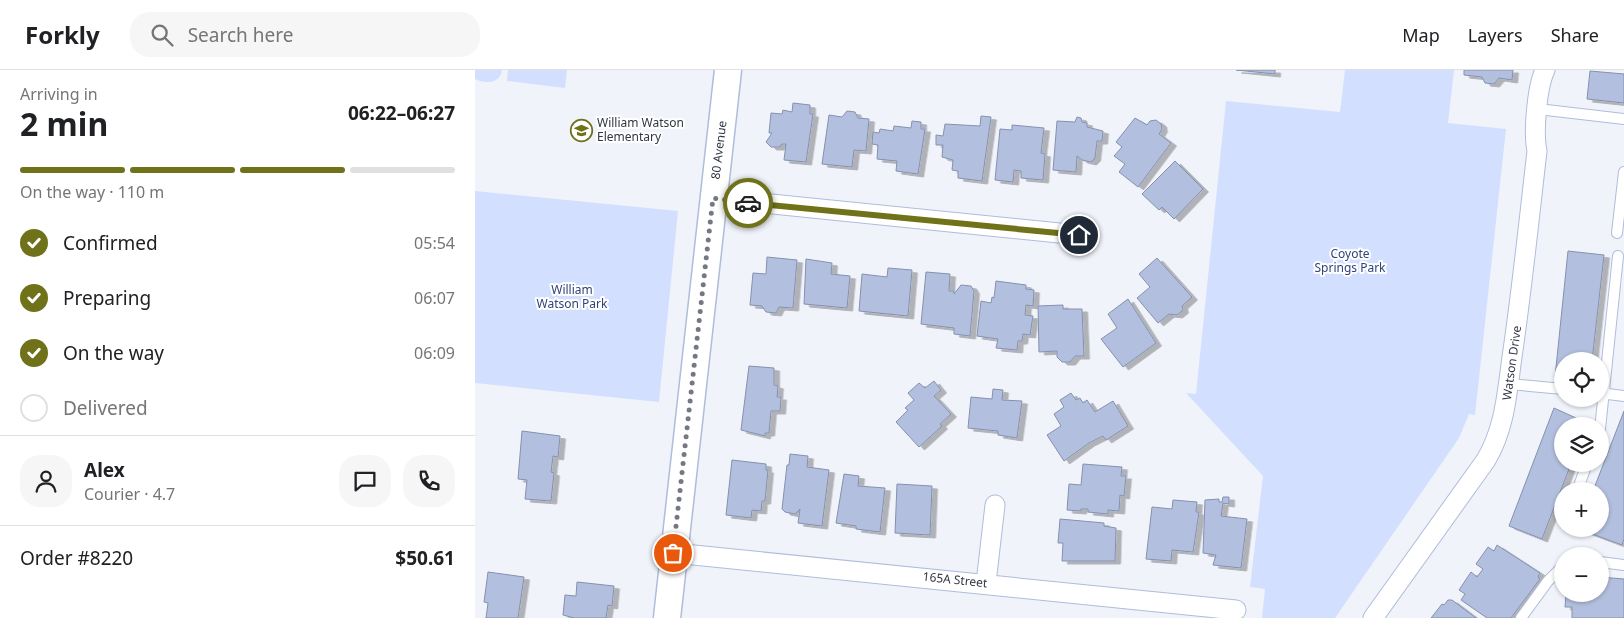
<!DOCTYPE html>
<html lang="en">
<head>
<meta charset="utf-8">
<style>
  :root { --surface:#fff; --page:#f6f6f6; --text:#202124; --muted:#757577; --line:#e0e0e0; --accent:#6f7218 }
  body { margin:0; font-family:"Noto Sans",sans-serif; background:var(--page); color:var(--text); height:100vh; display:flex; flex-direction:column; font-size:19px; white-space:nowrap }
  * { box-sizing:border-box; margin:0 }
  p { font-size:16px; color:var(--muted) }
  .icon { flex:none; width:28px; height:28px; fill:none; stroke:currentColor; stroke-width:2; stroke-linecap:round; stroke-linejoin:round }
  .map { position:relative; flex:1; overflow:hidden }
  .side { display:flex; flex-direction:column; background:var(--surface); width:475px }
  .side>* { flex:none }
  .fabs { position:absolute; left:1079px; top:282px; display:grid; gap:10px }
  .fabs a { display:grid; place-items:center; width:55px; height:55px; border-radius:50%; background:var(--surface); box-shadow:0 1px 4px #0004; font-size:25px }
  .pin { position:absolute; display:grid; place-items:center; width:42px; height:42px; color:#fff; margin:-21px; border:2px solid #fff; border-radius:50%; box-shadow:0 1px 5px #0007 }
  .courier { position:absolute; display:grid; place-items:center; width:50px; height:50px; margin:-25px; border:4px solid #6f7218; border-radius:50%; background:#fff; color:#222; box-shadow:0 1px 6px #0007 }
  .summary em { font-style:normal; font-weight:700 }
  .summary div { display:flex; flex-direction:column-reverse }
  .summary { display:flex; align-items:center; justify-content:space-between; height:85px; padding:0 20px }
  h1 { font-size:32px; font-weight:700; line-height:38px }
  .bar { display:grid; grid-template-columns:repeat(4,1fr); gap:8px 5px; align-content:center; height:60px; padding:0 20px }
  .bar i { height:6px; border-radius:4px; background:var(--line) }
  .bar .on { background:var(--accent) }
  .bar p { grid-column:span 4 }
  .line { display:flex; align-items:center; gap:12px; padding:0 20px; border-top:1px solid var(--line) }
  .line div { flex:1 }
  .round { display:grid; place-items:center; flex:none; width:52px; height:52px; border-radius:20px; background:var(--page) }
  ol { padding:0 20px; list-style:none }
  li { display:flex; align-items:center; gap:15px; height:55px }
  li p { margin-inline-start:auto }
  li .icon { padding:5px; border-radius:50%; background:var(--accent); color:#fff; stroke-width:4 }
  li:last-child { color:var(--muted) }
  li i { width:28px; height:28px; border:2px solid var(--line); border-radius:50% }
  header { display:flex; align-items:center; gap:30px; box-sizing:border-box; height:70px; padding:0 25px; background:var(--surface); border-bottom:1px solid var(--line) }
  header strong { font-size:24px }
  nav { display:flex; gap:28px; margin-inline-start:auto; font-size:18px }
  .search { width:350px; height:45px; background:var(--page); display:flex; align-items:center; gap:12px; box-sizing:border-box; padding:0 18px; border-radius:20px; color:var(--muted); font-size:19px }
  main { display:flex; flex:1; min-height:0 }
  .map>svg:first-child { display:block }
  .green { fill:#d2dffe }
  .building { fill:#b2bfde; stroke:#8491ae; filter:url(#shadow) }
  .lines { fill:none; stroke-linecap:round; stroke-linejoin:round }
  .lane-casing { stroke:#afbcdb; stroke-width:12 }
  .street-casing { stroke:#afbcdb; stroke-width:21 }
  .secondary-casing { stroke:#afbcdb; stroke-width:29 }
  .lane { stroke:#fff; stroke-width:10 }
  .street { stroke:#fff; stroke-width:19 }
  .secondary { stroke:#fff; stroke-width:26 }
  .done { stroke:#747883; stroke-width:5; stroke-dasharray:0 9 }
  .route { stroke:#6f7218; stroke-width:6 }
  .labels { text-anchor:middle; stroke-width:4; stroke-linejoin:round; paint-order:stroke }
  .poi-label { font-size:12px; fill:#313643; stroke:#fff; text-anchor:start }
  .street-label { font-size:12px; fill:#313643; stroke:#fff }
  .park-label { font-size:12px; fill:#31437a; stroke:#fff }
</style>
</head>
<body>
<header>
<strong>Forkly</strong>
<div class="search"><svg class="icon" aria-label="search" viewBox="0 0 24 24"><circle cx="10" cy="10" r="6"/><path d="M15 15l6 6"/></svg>Search here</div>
<nav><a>Map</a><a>Layers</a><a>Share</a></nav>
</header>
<main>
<section class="side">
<div class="summary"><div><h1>2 min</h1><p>Arriving in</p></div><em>06:22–06:27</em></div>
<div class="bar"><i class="on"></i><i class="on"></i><i class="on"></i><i></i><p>On the way · 110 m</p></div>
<ol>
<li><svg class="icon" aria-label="check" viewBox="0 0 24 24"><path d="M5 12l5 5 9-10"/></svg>Confirmed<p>05:54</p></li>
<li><svg class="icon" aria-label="check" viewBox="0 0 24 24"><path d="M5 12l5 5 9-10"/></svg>Preparing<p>06:07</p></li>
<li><svg class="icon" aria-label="check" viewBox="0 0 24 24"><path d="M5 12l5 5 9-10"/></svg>On the way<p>06:09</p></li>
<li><i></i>Delivered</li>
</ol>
<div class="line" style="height:90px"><a class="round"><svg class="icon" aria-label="person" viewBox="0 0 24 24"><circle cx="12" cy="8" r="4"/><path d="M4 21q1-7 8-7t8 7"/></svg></a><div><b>Alex</b><p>Courier · 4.7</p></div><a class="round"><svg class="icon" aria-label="chat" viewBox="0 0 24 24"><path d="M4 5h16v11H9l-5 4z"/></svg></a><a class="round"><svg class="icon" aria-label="phone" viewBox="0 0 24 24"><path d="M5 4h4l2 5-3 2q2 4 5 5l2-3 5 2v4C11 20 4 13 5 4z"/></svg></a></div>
<div class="line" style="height:65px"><div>Order #8220</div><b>$50.61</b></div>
</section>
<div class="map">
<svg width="1149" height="548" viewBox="0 0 1149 548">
  <defs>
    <filter id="shadow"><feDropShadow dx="5.5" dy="3" stdDeviation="0" flood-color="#0004"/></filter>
  </defs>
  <rect width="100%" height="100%" fill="#f0f3fa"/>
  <path class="green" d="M0 0H27C25 14 10 14 0 9Z
    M33 0H92L90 18 32 11Z
    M870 0H979L973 53 1031 59 1000 345 994 344 984 368 860 548H787L790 519 775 517 788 406 711 323 721 324 751 31 865 42Z
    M0 121 203 141 184 332 0 313Z"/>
  <path class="building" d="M761 0H800V4Z
    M989 0H1038L1037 10 1024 8 1019 14 1010 13 1007 7 989 5Z
    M1115 1 1149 4V33L1112 29Z
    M318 33 335 35V44H338L331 92 309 90 311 74H307L304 77H296L291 72 297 63H294L296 43 307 44 308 40 317 42Z
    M372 41 380 42 383 48 394 49 391 81 379 80 377 97 347 94 354 45 367 47Z
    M506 46 516 47 507 111 483 108V101L477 100 478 90 467 87 468 75H461V65L468 66 470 54 505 56Z
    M602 47 606 48 607 52 612 53V57L628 61 627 71H622L620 88 616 92 607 90 602 86 601 102 578 100 582 51 600 52Z
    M660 48 672 55 675 51 681 50 686 54 687 59 684 64 696 73 663 117 644 102 650 94 639 86 647 77 641 72Z
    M437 51 446 52V59H450L443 104 421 101 422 91 402 89 403 75 397 74 398 62 404 63 405 59 418 61 419 56 436 58Z
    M537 55 569 58 566 83 570 84 568 110 546 108V101L539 100 538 112 520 110 525 59 537 60Z
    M700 91 728 119 699 149 687 137 684 140 667 124Z
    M1093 181 1129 185 1117 291H1088V308L1080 307Z
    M292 187 322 190 318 238 304 237 301 243 291 242 287 236 275 235 278 203 291 204Z
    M682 188 717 227 707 236 708 240 702 245 694 244 683 253 662 228 675 217 664 204Z
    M331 189 357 193 356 204 375 206 372 238 329 234Z
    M413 198 437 200 433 246 384 241 387 204 412 207Z
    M451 202 475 204 474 221H479V224L486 215 496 216 499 221 495 266 479 264V258L446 254Z
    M521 211 551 215V219L559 220 558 236 551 235 550 245 558 246 555 265 548 264 547 271H543L542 280 521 278 523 269 502 266 506 231 516 233 517 227 519 228Z
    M653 229 681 273 648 297 626 269 642 258 633 244Z
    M588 235V239H607L609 286H600L595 292H587L582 287V281L564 282 563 236Z
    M274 296 299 298V315L303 316 302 327H306L305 341H296L294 363H290V366L266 360Z
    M459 311 466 320 459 326 476 344 465 354 467 356 444 377 421 352 433 340 430 338 439 330 433 323 444 313 450 318Z
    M518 319 528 320 527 330 547 331 542 368 523 365V361L493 358 496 327 517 329Z
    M596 323 601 330 605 328 608 333 612 330 620 342 638 331 653 356 631 370 628 366 614 373 589 391 572 365 586 356 579 344 589 337 585 330Z
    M1079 338 1112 353 1111 356H1088V394H1096L1067 469 1034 456Z
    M1149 341V469L1147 475 1104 459H1125V421H1118Z
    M47 361 85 366 83 387 78 386 76 402 79 403 76 431 50 429 52 410 43 409Z
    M315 384 333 386 332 397 354 400 347 456 323 453 325 439 320 444 310 442 307 439 312 395H314Z
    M257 390 291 394V400H293L290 431H287L286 441 277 440 276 448 251 445Z
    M608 394 647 397 646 406H651L649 426 645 425 644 441 633 440V444L613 442V439H606V441L592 440 594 414 606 415Z
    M369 404 384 406 383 416 410 418 405 462 381 459V456L361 453Z
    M422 414 457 416 455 465 420 463Z
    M748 427H754V434L748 433 746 446 772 449 766 498 738 495 741 485 728 483 730 430 744 429V432H747Z
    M698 430 722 432 721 442H724L718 482 697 480 696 491 671 489 677 437 697 439Z
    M585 449 629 453V456L641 458 640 491H587L588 473H583Z
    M1022 475 1065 503 1063 507 1065 509 1036 548H1012L986 530 990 524 984 520 996 502 1002 507 1008 499 1001 494 1013 477 1019 481Z
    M13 502 49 507 43 548H11L13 533 9 532Z
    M1125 507 1149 509V548H1097V537H1090L1091 524H1125Z
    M102 512 139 516 137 536 133 535 131 548H99L88 545 90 525 101 526Z
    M973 530H977L1001 548H956L967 534 969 535Z"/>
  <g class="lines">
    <defs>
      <path id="lane" d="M1063 39 1149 49
        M1142 163 1149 102
        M1034 314 1088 319
        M1125 323 1149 326
        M1125 359 1143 186
        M1102 421 1112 394
        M1125 492 1149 495
        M1046 548 1073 511 1088 496"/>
      <path id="street" d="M238 128 604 165
        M199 483 761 540
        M511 513 520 435
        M898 548 1011 390C1030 358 1032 323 1037 287 1047 219 1054 150 1062 81 1058 62 1062 17 1070 0"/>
      <path id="secondary" d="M192 548 253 0"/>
    </defs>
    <use href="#lane" class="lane-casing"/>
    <use href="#street" class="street-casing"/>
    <use href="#secondary" class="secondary-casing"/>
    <use href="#lane" class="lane"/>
    <use href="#street" class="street"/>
    <use href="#secondary" class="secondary"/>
  </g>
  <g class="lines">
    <path class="done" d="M198 483 238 128 273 133"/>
    <path class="route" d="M273 133 604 165"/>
  </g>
  <defs>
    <symbol id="school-ring" viewBox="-11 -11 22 22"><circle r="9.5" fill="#fff" stroke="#6f7218" stroke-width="1.5"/><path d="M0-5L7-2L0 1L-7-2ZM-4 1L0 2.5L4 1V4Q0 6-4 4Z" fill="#6f7218"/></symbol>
  </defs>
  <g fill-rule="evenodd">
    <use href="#school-ring" x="94" y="48" width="25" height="25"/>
  </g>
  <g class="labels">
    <g class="poi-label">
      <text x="122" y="57">William Watson<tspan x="122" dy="14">Elementary</tspan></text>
    </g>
    <g class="street-label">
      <text transform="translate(244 80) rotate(-83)" y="4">80 Avenue</text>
      <text transform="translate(1037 293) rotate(-82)" y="4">Watson Drive</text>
      <text transform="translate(480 510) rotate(6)" y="4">165A Street</text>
    </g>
    <g class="park-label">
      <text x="875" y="188">Coyote<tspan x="875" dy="14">Springs Park</tspan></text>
      <text x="97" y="224">William<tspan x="97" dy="14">Watson Park</tspan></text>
    </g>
  </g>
</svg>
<div class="fabs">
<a><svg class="icon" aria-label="locate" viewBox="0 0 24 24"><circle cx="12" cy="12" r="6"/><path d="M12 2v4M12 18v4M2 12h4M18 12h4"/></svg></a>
<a><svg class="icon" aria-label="layers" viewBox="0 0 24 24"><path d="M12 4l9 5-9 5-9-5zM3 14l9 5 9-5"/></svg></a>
<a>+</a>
<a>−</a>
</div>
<div class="pin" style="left:198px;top:483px;background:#ea580c"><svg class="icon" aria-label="bag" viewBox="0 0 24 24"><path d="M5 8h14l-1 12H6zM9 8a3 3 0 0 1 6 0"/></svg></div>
<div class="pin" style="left:604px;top:165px;background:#1f2937"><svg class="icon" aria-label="home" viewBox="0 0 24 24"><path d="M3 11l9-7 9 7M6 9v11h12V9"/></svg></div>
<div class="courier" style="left:273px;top:133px"><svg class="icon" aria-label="car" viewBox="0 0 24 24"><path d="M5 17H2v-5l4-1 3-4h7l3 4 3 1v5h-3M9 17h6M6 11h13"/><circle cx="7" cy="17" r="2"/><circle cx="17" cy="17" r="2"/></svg></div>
</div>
</main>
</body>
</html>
